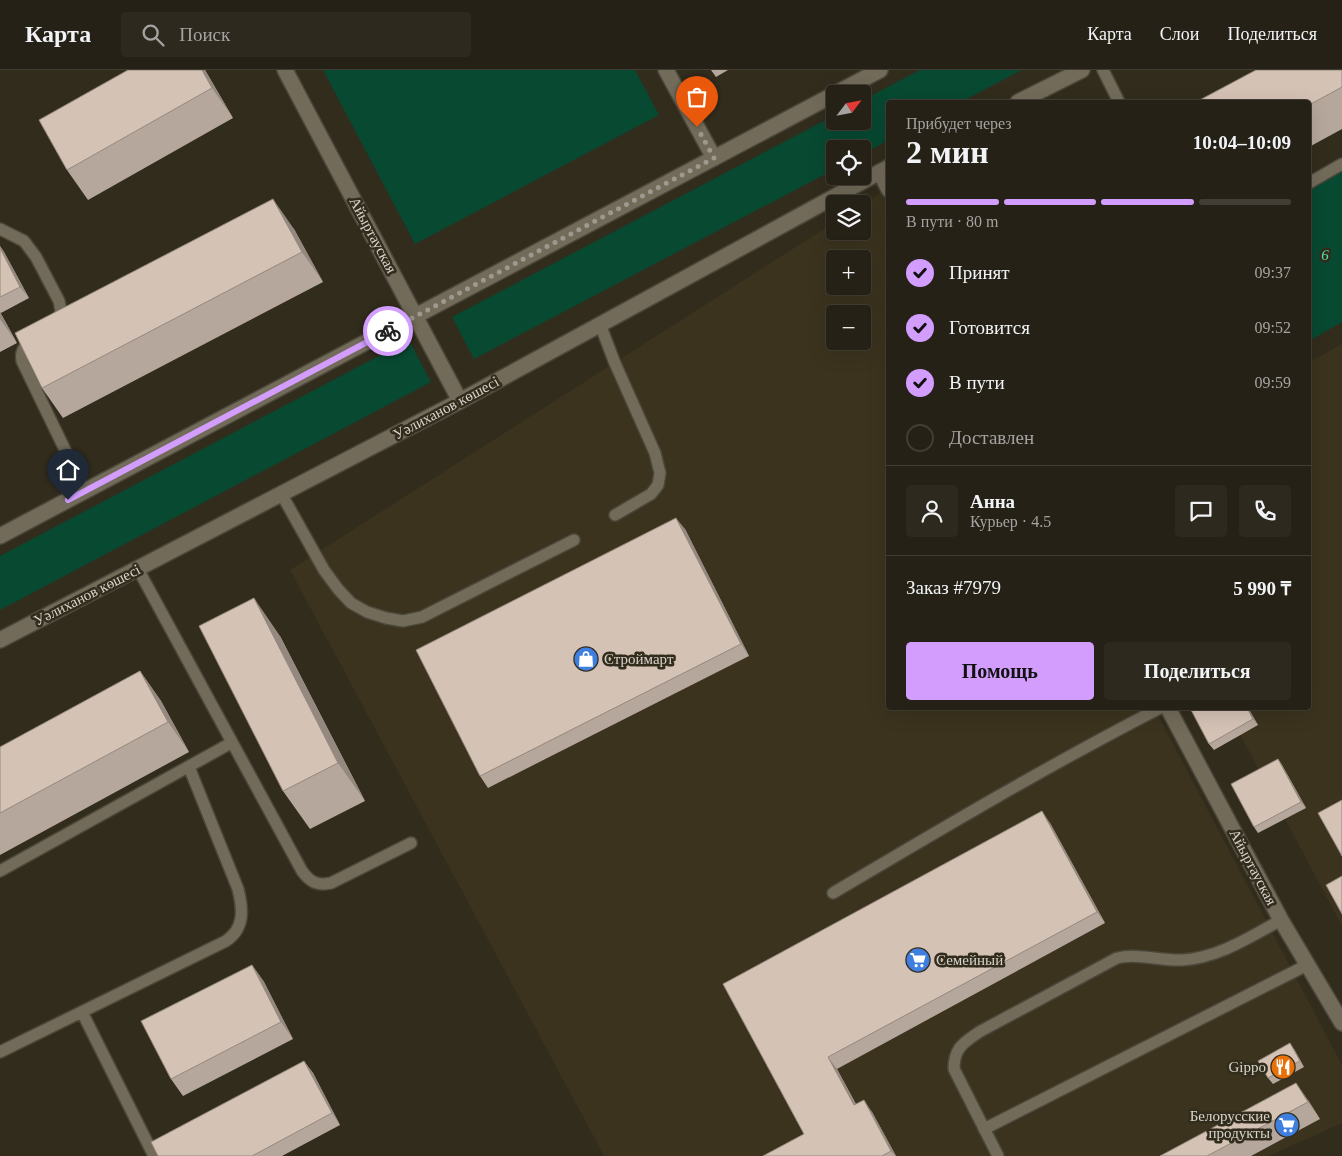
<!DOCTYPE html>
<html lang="ru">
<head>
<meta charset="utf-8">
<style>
  :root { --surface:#262116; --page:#2e291f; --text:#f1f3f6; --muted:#a4a3a1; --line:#423e35; --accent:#d29dfd }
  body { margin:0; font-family:Georgia,serif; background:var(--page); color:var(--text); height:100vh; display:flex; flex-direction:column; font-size:19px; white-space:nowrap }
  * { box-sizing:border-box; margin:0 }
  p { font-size:16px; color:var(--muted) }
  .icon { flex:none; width:28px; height:28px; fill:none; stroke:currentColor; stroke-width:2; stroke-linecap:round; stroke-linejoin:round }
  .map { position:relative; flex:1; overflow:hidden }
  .side { position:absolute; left:886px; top:30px; width:425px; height:610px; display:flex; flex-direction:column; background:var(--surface); border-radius:5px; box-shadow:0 5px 20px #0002,0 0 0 1px var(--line) }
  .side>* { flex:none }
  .needle { width:32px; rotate:58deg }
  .buttons { position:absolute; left:826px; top:15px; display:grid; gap:10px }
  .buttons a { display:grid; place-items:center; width:45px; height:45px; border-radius:5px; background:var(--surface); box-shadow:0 5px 20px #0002,0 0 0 1px var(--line); font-size:25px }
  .pin { position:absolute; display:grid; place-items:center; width:42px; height:42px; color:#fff; margin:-51px -21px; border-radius:50% 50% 50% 0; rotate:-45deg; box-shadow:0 0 5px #0007 }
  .pin .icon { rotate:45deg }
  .courier { position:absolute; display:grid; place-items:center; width:50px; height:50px; margin:-25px; border:4px solid #d29dfd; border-radius:50%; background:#fff; color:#222; box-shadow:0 1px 6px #0007 }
  .overview em { font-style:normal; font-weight:700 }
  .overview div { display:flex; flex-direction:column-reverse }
  .overview { display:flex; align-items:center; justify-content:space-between; height:85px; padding:0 20px }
  h1 { font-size:32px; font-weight:700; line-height:38px }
  .bar { display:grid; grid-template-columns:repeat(4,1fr); gap:8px 5px; align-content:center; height:60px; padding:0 20px }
  .bar i { height:6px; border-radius:4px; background:var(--line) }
  .bar .selected { background:var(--accent) }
  .bar p { grid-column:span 4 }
  .line { display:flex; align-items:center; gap:12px; padding:0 20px; border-top:1px solid var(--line) }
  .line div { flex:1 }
  .round { display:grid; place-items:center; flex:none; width:52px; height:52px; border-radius:5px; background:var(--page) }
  ol { padding:0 20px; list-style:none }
  li { display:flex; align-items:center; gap:15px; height:55px }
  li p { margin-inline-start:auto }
  li .icon { padding:5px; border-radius:50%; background:var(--accent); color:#111; stroke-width:4 }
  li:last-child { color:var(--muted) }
  li i { width:28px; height:28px; border:2px solid var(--line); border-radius:50% }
  .action { display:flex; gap:10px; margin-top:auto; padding:10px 20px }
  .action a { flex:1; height:58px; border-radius:5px; background:var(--accent); color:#111; font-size:20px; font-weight:700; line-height:58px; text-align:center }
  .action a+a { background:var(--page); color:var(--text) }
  header { display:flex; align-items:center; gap:30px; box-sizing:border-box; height:70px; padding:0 25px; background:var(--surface); border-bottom:1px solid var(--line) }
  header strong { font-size:24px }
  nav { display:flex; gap:28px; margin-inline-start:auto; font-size:18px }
  .search { width:350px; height:45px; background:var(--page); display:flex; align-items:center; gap:12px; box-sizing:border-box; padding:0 18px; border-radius:5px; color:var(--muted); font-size:19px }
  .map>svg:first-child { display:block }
  .built { fill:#3b331e; fill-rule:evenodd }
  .green { fill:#084932 }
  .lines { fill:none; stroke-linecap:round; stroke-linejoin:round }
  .lane-casing { stroke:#4b473a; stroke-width:14 }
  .street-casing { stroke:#4b473a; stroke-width:18 }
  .secondary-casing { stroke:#4b473a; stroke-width:18 }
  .lane { stroke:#726b5a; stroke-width:11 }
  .street { stroke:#726b5a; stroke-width:15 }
  .secondary { stroke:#726b5a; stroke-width:15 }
  .wall { fill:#b6a79c }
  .shaded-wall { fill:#94887f }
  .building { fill:#d4c2b5; stroke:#94887f }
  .done { stroke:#9e998e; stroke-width:5; stroke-dasharray:0 9 }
  .route { stroke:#d29dfd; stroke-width:6 }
  .labels { text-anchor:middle; stroke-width:5; stroke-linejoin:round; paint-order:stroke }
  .street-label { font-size:15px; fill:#d8d4cb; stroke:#322c1d }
  .park-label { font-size:15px; font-style:italic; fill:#59e2a9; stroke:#322c1d }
  .poi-label { font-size:15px; fill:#d8d4cb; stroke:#322c1d; text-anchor:start }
</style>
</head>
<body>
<header>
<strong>Карта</strong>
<div class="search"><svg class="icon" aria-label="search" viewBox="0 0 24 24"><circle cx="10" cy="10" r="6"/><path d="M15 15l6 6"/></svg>Поиск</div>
<nav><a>Карта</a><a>Слои</a><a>Поделиться</a></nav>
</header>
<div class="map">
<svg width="1342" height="1086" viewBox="0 0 1342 1086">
  <rect width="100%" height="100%" fill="#322c1d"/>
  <path class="built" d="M881 122 889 136V638H1154L1342 995V1053L1269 1086H604L290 500 835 152V161H862L863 134ZM835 189H862V216H835ZM835 244H862V271H835Z
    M1342 274V856L1226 638H1309V292Z"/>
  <path class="green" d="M323 0H635L659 45 415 174Z
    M920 0H1022L961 32H889V70L863 84 862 79H835V99L474 289 452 247 835 45V51H862L863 30Z
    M1342 100V252L1309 271V119Z
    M409 270 431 312 0 540V486Z"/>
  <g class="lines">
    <defs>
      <path id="lane" d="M1103 0 1119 32
        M1309 113 1342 94
        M0 159 24 171 36 187 59 231 61 241 58 252
        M600 254 614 291 655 383 660 403 658 415 651 424 615 445
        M33 270C25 276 20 280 22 291L85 421
        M282 425 324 500 338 519 351 533 367 542 386 548 403 551 422 547 574 470
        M138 499 302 801C310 812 317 816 331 813L411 773
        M0 801 231 673
        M833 823C941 759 1049 695 1160 638
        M82 942 154 1086
        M0 982 226 871C245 858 243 839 238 819L189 697
        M984 1059 1307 895
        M998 1086 954 999C954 978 963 973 979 962L1117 888C1139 883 1160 891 1182 890 1218 888 1250 867 1281 850"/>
      <path id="street" d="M285 0 460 331
        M666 0 714 88
        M880 102 889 120
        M1168 638 1281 850 1342 953"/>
      <path id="secondary" d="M1018 32 1082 0
        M0 466 880 0
        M0 570 460 331 889 97"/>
    </defs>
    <use href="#lane" class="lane-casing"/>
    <use href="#street" class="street-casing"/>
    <use href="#secondary" class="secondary-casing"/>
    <use href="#lane" class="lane"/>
    <use href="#street" class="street"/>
    <use href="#secondary" class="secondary"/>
  </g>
  <path class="wall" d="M205 0 233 48 88 130 67 100Z
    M711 0H728L716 7Z
    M1342 0V59L1309 77V32Z
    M294 159 323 212 63 348 42 318Z
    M0 176 4 182 29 228 1 243 0 242 17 273 0 282Z
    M685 459 749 586 488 718 480 706Z
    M280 566 365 731 310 759 283 721Z
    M140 601 161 631 189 682 0 785V677Z
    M1248 638 1258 655 1214 680 1209 674Z
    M1278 689 1282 695 1306 738 1258 763 1254 757Z
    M1050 753 1105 853 837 999 856 1034 872 1042 896 1086H763L804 1064 723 914Z
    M252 895 264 912 293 969 183 1026 171 1009Z
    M1294 979 1304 997 1273 1014 1268 1008Z
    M304 991 313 1003 340 1055 282 1086H158Z
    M1308 1030 1320 1049 1251 1086H1160Z"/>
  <path class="shaded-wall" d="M202 0H205L233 48 212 18Z
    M273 129 294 159 323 212 302 182Z
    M0 176 4 182 29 228 20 217 0 178Z
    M0 241V242L17 273 0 249Z
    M676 448 685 459 749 586 741 574Z
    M254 528 280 566 365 731 338 693Z
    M140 601 161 631 189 682 168 652Z
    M1247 638H1248L1258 655 1253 649Z
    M1278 689 1282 695 1306 738 1301 732Z
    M1042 741 1050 753 1105 853 1097 842Z
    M252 895 264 912 293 969 281 952Z
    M1290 973 1294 979 1304 997 1300 991Z
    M828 987 837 999 862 1047 854 1035Z
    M304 991 313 1003 340 1055 332 1043Z
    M1296 1013 1308 1030 1320 1049 1308 1032Z
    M864 1030 872 1042 896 1086H895L891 1081Z"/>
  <path class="building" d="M128 0H202L212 18 67 100 39 50Z
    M1256 0H1342V17L1309 35V32H1196Z
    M273 129 302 182 42 318 15 263Z
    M0 178 20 217 0 227Z
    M676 448 741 574 480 706 416 580Z
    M254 528 338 693 283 721 199 556Z
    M140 601 168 652 0 743V677Z
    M1190 638H1247L1253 649 1209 674Z
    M1278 689 1301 732 1254 757 1231 714Z
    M1342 730V786L1318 743Z
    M1042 741 1097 842 828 987 854 1035 864 1030 891 1081 882 1086H763L804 1064 723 914Z
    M1342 806V844L1326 815Z
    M252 895 281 952 171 1009 141 951Z
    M1290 973 1300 991 1268 1008 1258 991Z
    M304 991 332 1043 252 1086H158L151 1072Z
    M1296 1013 1308 1032 1207 1086H1160Z"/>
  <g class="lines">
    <path class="done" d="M388 261 714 88 697 57"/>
    <path class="route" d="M68 430 388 261"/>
  </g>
  <defs>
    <symbol id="shop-disc" viewBox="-11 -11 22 22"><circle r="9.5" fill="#3f7fe0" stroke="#322c1d"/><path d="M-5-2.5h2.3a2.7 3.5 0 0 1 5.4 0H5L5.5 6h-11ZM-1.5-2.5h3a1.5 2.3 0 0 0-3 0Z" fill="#fff"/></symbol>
    <symbol id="supermarket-disc" viewBox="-11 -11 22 22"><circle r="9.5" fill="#3f7fe0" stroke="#322c1d"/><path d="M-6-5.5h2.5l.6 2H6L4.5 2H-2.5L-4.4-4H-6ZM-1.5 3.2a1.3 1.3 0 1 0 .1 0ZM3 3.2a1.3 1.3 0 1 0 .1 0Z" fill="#fff"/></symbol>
    <symbol id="restaurant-disc" viewBox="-11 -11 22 22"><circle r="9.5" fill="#e8710a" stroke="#322c1d"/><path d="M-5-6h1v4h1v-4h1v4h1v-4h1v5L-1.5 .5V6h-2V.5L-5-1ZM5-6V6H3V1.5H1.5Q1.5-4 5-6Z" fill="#fff"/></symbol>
  </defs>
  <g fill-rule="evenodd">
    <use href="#shop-disc" x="572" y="575" width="28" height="28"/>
    <use href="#supermarket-disc" x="904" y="876" width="28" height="28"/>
    <use href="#restaurant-disc" x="1269" y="983" width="28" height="28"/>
    <use href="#supermarket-disc" x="1273" y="1041" width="28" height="28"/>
  </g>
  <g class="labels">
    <g class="street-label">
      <text transform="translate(373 165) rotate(62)" y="5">Айыртауская</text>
      <text transform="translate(446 338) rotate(-28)" y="5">Уәлиханов көшесі</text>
      <text transform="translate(87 525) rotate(-27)" y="5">Уәлиханов көшесі</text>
      <text transform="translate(1253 797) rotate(62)" y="5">Айыртауская</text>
    </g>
    <g class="park-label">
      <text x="1325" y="190">6</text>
    </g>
    <g class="poi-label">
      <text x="604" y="594">Строймарт</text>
      <text x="936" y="895">Семейный</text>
      <text x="1266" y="1002" text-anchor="end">Gippo</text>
      <text x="1270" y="1051" text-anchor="end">Белорусские<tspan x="1270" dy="17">продукты</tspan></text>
    </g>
  </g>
</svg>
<div class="buttons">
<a><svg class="needle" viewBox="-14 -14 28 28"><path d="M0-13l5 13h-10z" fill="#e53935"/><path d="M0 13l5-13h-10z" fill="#a4a3a1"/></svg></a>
<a><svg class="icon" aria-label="locate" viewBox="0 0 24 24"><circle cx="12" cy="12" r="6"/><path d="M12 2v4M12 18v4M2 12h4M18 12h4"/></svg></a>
<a><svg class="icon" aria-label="layers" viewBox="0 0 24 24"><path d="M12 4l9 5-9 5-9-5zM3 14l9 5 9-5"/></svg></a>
<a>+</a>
<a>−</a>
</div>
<div class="pin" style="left:697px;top:57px;background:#ea580c"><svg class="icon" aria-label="bag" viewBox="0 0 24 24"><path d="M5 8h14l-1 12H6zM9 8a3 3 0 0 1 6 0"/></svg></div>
<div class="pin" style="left:68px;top:430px;background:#1f2937"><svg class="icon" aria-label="home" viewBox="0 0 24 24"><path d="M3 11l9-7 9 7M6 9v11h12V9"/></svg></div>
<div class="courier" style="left:388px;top:261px"><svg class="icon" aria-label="bike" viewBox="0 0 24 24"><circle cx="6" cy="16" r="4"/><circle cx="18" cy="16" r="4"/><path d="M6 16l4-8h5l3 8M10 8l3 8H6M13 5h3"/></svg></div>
<section class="side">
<div class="overview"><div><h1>2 мин</h1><p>Прибудет через</p></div><em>10:04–10:09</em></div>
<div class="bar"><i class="selected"></i><i class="selected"></i><i class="selected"></i><i></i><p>В пути · 80 m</p></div>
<ol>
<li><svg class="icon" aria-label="check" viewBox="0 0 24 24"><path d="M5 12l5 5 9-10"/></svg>Принят<p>09:37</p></li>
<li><svg class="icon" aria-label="check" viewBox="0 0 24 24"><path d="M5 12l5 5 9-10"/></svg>Готовится<p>09:52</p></li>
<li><svg class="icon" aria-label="check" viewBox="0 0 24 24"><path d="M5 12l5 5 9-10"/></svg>В пути<p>09:59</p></li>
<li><i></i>Доставлен</li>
</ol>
<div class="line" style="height:90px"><a class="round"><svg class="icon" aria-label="person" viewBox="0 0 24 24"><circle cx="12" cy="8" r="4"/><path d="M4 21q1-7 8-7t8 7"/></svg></a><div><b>Анна</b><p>Курьер · 4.5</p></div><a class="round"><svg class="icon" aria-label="chat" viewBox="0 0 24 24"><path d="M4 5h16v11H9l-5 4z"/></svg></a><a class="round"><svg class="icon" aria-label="phone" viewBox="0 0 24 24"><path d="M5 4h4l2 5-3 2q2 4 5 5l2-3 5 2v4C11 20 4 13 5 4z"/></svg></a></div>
<div class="line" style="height:65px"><div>Заказ #7979</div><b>5 990 ₸</b></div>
<div class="action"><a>Помощь</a><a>Поделиться</a></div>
</section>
</div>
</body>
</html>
